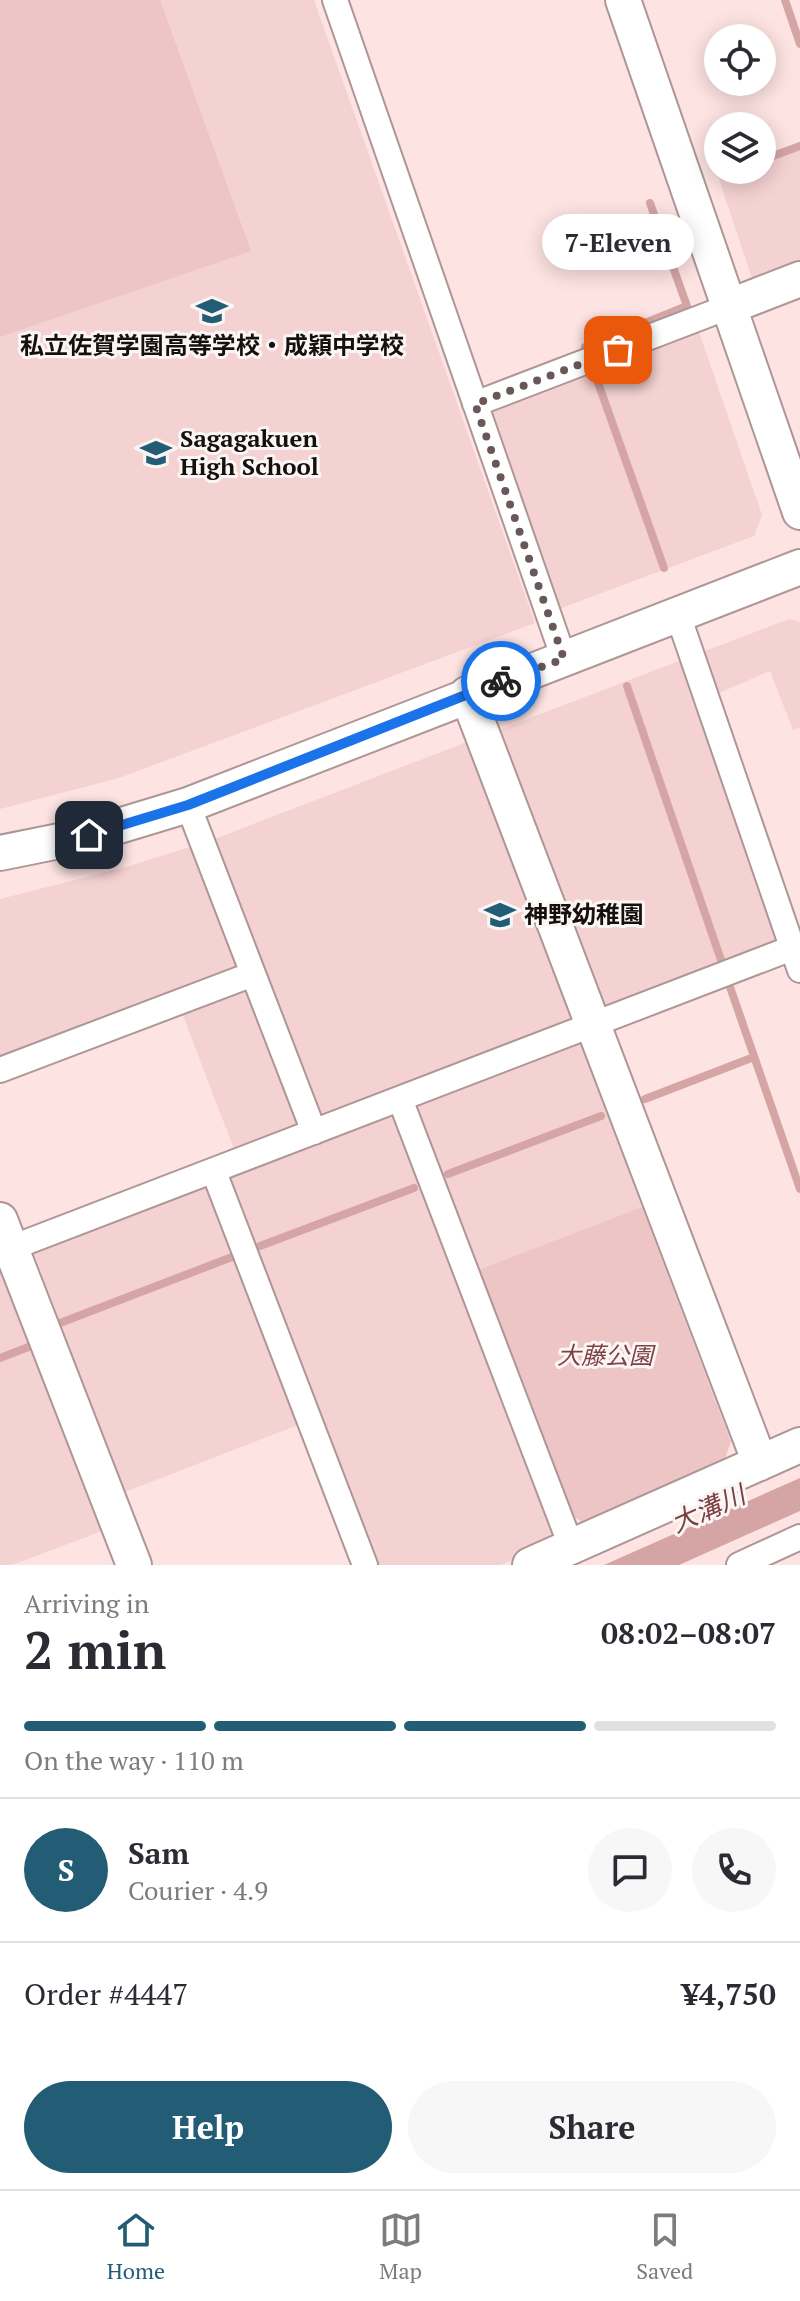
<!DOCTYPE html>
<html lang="en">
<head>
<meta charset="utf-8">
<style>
  :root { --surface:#fff; --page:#f7f7f7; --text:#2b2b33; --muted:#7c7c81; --line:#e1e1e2; --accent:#225d75 }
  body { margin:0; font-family:"PT Serif","Noto Sans JP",serif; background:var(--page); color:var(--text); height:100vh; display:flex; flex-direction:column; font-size:30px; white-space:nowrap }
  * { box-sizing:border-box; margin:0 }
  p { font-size:26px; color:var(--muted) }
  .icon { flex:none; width:44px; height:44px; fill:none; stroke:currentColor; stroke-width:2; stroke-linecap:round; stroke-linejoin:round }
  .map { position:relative; height:1565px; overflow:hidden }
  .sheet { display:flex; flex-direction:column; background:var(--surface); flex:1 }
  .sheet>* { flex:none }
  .fabs { position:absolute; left:704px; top:24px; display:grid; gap:16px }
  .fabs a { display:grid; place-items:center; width:72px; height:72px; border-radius:50%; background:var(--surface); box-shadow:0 4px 20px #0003; font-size:40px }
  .pin { position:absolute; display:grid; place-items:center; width:68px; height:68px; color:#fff; margin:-34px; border-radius:16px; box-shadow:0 4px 12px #0006 }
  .courier { position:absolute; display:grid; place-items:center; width:80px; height:80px; margin:-40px; border:6px solid #1a73e8; border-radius:50%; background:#fff; color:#222; box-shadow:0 2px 10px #0007 }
  .bubble { position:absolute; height:56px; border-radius:28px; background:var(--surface); box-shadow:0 4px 20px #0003; font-size:26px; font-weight:700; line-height:56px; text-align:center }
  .summary em { font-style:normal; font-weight:700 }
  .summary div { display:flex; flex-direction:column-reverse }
  .summary { display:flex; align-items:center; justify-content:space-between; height:136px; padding:0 24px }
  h1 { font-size:52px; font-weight:700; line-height:60px }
  .bar { display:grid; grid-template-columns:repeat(4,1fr); gap:12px 8px; align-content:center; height:96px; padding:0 24px }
  .bar i { height:10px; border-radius:6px; background:var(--line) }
  .bar .selected { background:var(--accent) }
  .bar p { grid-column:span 4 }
  .line { display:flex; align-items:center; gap:20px; padding:0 24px; border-top:2px solid var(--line) }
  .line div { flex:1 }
  .round { display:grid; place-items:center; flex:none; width:84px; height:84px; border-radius:42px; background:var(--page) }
  .cta { display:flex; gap:16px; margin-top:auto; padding:16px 24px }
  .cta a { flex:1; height:92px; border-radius:48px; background:var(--accent); color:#fff; font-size:32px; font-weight:700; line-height:92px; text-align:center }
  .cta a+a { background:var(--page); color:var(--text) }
  .tabs { display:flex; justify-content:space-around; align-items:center; height:112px; border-top:2px solid var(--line); background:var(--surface); font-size:22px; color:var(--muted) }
  .tabs a { display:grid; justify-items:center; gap:4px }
  .tabs .selected { color:var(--accent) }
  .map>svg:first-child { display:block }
  .built { fill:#f4d2d1 }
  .green { fill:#ecc5c4 }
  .water { fill:#d4a5a4 }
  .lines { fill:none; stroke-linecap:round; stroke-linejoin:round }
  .stream { stroke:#d4a5a4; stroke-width:8 }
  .street-casing { stroke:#ad9695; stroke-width:28 }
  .secondary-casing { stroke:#ad9695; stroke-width:38 }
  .street { stroke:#fff; stroke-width:24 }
  .secondary { stroke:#fff; stroke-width:34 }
  .done { stroke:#685958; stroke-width:8; stroke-dasharray:0 14.4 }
  .route { stroke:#1a73e8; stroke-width:10 }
  .labels { text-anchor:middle; stroke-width:6; stroke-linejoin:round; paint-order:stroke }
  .poi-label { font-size:24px; font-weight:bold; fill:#170f0e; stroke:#fbf6f6; text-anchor:start }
  .park-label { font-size:24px; font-style:italic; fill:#7f4142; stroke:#fbf6f6 }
  .water-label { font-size:26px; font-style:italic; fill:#7d3f3f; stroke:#fbf6f6 }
</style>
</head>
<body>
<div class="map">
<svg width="800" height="1565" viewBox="0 0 800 1565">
  <rect width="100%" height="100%" fill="#fde3e2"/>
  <path class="built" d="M0 0H314L535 623 119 778 0 809Z
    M800 149V263L753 281 719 179 743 170H762V163Z
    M699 332 762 515 754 536 559 609 490 410Z
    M789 619 800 622V727L793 730 770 671 696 703 782 943 603 1012 496 731Z
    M467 742 642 1207 478 1270 572 1516 544 1546 501 1565H354L298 1425 125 1492 25 1230 234 1149 180 1008 0 1077V899L126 867 212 840Z
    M0 1262 102 1531 12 1565H0Z"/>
  <path class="green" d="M0 0H160L251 251 0 337Z
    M642 1207 731 1442 722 1467 588 1525 572 1516 478 1270Z"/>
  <path class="water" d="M800 1478V1511L679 1565H604Z"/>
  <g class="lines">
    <path class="stream" d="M785 0 800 44
      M762 160 800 146
      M722 175 736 170
      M585 347 687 306 650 203
      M596 377 664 568
      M627 686 721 960
      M730 987 800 1189
      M645 1099 754 1057
      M448 1174 601 1116
      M260 1246 414 1188
      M60 1323 232 1257
      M0 1358 31 1346"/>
    <defs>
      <path id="street" d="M335 0 564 659
        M475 404 728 307
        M678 615 800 970
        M188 805 314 1132
        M0 1070 253 974
        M400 1099 571 1546
        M214 1172 365 1565
        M11 1248 792 948
        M739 1565 800 1537"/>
      <path id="secondary" d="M623 0 800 512
        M728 307 800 279
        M467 694 760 1463
        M0 853 89 835 188 805 800 567
        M0 1220 134 1565
        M530 1565 800 1445"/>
    </defs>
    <use href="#street" class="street-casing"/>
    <use href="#secondary" class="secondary-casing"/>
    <use href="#street" class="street"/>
    <use href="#secondary" class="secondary"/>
  </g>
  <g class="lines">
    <path class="done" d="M501 681 564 659 475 404 618 350"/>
    <path class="route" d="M89 835 188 805 501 681"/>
  </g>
  <defs>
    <symbol id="school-bare" viewBox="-9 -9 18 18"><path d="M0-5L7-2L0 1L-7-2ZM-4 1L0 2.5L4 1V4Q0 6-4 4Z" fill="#225d75" stroke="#fbf6f6" stroke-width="2.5" paint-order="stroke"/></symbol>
  </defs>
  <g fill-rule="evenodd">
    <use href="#school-bare" x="190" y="289" width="44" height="44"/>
    <use href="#school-bare" x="134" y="431" width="44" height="44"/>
    <use href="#school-bare" x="478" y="893" width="44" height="44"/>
  </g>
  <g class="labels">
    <g class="poi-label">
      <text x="212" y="354" text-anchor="middle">私立佐賀学園高等学校・成穎中学校</text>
      <text x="180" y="447">Sagagakuen<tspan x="180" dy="28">High School</tspan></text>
      <text x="524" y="923">神野幼稚園</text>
    </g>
    <g class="park-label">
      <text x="605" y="1364">大藤公園</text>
    </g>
    <g class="water-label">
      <text transform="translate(708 1509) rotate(-24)" y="9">大溝川</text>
    </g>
  </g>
</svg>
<div class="fabs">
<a><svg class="icon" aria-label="locate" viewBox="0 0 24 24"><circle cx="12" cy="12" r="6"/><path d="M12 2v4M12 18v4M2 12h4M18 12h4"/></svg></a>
<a><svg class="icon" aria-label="layers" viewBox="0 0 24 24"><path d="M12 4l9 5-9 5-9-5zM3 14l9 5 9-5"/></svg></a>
</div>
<div class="pin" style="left:618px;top:350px;background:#ea580c"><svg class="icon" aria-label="bag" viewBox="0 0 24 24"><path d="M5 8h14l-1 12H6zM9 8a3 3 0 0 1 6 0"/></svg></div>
<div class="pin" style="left:89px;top:835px;background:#1f2937"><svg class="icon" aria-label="home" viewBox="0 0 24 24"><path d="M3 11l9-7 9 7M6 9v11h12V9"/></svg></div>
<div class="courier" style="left:501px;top:681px"><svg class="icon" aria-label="bike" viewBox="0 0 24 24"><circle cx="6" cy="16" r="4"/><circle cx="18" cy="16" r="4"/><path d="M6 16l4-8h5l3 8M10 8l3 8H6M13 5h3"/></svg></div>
<div class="bubble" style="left:542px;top:214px;width:152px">7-Eleven</div>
</div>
<section class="sheet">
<div class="summary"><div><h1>2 min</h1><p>Arriving in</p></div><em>08:02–08:07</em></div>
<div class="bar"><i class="selected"></i><i class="selected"></i><i class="selected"></i><i></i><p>On the way · 110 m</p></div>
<div class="line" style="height:144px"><b class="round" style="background:var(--accent);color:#fff">S</b><div><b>Sam</b><p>Courier · 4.9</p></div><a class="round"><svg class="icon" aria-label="chat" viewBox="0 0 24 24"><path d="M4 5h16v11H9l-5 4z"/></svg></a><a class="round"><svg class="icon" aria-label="phone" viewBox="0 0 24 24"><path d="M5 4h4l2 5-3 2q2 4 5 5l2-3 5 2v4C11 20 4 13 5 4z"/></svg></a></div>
<div class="line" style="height:104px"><div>Order #4447</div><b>¥4,750</b></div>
<div class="cta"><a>Help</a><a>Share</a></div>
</section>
<nav class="tabs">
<a class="selected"><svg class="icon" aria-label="home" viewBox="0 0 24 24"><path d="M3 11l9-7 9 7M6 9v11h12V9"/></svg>Home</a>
<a><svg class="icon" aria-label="map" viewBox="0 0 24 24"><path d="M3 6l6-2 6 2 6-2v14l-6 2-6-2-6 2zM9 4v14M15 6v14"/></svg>Map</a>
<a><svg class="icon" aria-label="saved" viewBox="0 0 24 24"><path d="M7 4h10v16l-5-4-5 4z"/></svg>Saved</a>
</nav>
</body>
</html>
